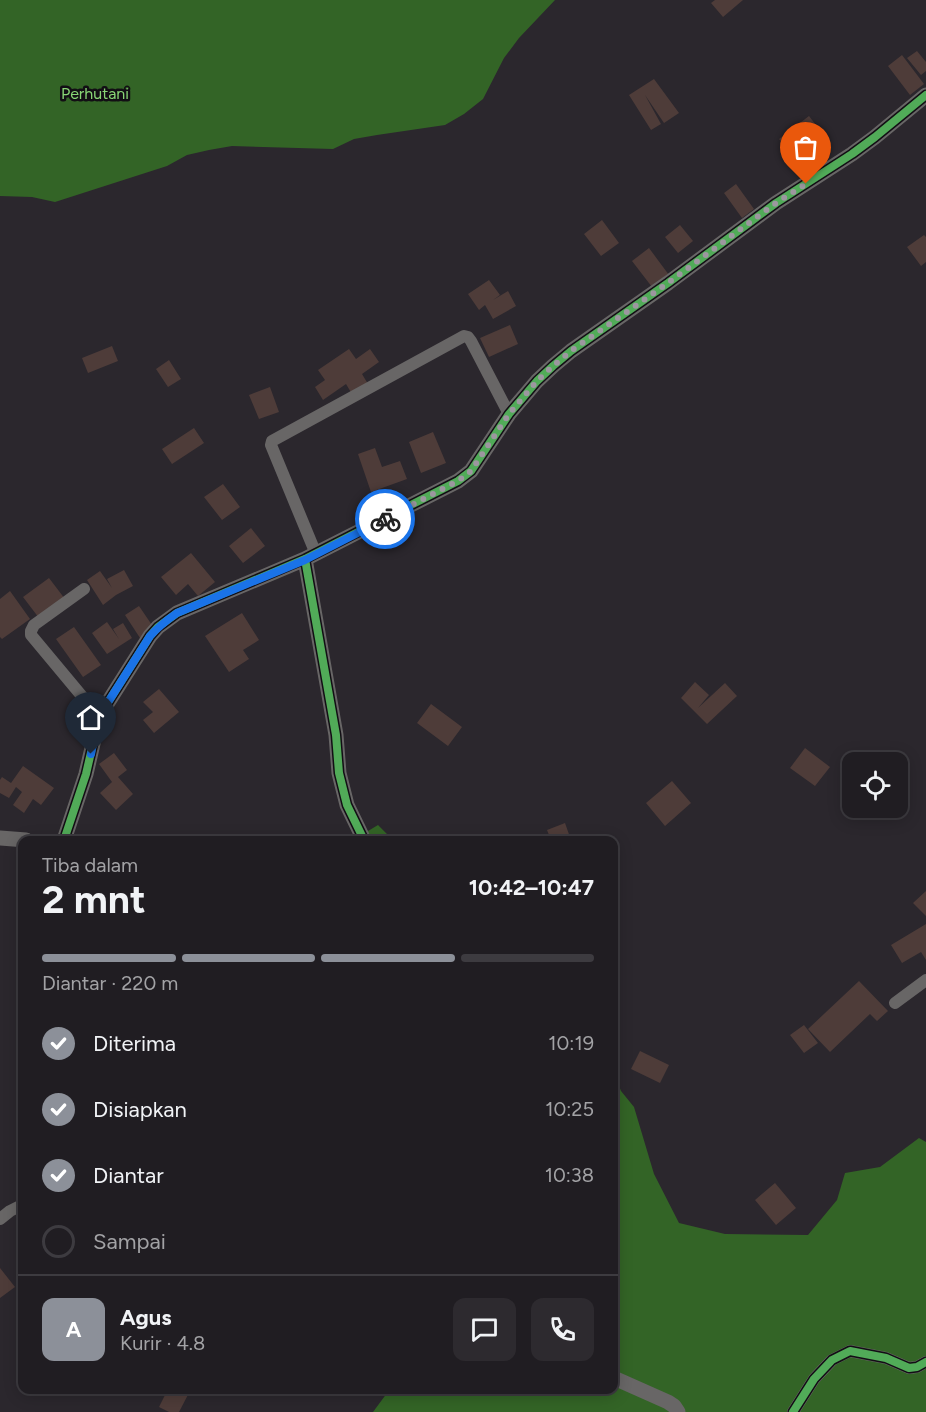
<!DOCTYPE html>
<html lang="id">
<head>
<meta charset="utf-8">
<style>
  :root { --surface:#201d22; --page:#2d2a2f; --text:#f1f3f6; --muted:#a2a2a5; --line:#3d3b40; --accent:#8c9099 }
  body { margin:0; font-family:Figtree,sans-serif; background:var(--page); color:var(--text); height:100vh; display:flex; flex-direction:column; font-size:22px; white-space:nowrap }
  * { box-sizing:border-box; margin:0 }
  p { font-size:20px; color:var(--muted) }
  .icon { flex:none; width:33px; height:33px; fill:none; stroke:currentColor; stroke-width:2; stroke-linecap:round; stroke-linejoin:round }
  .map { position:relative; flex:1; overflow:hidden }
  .panel { position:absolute; left:18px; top:836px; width:600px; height:558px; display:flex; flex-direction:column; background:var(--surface); border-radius:12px; box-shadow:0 3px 15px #0003,0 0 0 2px var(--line) }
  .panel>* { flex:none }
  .tools { position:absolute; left:842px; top:752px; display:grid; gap:12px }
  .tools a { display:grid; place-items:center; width:66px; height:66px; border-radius:12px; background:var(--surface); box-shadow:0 3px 15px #0003,0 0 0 2px var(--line); font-size:30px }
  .pin { position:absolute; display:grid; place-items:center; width:51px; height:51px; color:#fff; margin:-62px -26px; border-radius:50% 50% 50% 0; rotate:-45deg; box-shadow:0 0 6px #0007 }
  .pin .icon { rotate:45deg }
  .courier { position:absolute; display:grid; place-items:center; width:60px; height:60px; margin:-30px; border:4px solid #1a73e8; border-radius:50%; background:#fff; color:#222; box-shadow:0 2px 8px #0007 }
  .headline em { font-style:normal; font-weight:700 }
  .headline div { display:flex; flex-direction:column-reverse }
  .headline { display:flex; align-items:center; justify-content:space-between; height:102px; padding:0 24px }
  h1 { font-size:39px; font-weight:700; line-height:45px }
  .bar { display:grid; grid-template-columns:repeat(4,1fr); gap:9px 6px; align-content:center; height:72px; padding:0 24px }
  .bar i { height:8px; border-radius:4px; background:var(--line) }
  .bar .on { background:var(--accent) }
  .bar p { grid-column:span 4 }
  .line { display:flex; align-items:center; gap:15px; padding:0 24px; border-top:2px solid var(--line) }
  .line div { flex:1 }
  .round { display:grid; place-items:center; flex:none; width:63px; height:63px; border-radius:12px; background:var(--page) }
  ol { padding:0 24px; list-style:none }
  li { display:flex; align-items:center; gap:18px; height:66px }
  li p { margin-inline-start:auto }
  li .icon { padding:6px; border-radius:50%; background:var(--accent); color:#fff; stroke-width:4 }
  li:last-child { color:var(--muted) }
  li i { width:33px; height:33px; border:3px solid var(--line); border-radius:50% }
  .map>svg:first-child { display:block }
  .forest { fill:#336426 }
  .building { fill:#4e3c39 }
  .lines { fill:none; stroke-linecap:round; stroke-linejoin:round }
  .minor { stroke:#686666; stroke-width:12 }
  .tertiary { stroke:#686666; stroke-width:15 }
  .cycleway-casing { stroke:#120e14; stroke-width:11 }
  .cycleway { stroke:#51ab58; stroke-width:8 }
  .done { stroke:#9c979f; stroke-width:6; stroke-dasharray:0 10.8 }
  .route { stroke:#1a73e8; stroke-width:8 }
  .labels { text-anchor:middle; stroke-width:5; stroke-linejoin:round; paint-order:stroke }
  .park-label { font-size:16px; fill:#88d575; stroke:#120e14 }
</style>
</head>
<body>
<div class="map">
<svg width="926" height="1412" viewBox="0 0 926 1412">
  <rect width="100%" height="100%" fill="#2b272d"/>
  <path class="forest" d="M0 0H555L519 38 504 58 483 99 464 114 445 125 377 135 354 139 333 149 232 146 209 150 187 155 167 166 55 202 32 197 0 196Z
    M378 825 393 840H353Z
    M614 1073 621 1091 634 1107 654 1174 679 1223 725 1234 808 1235 837 1200 845 1173 880 1167 919 1138 926 1142V1412H373L390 1389H614Z"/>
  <path class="building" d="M715 0H743L723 17 711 3Z
    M917 51 926 62V71L921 75 907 58Z
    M902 55 924 84 910 95 888 66Z
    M654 79 679 113 664 123 645 95 661 124 651 130 629 95Z
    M809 116 829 142 816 153 821 160 804 173 779 139Z
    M736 184 754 209 742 218 724 193Z
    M602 220 619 243 601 256 584 234Z
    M680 225 693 241 678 253 665 237Z
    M924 235 926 237V262L921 266 907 247Z
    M649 248 669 275 652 287 632 261Z
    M489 280 500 295 493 300 508 291 516 306 493 319 485 305 479 310 468 294Z
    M510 325 518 344 489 357 480 338Z
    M112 346 118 361 88 373 82 358Z
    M349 349 356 359 370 349 379 362 362 374 368 384 352 394 346 384 323 400 315 387 325 380 318 370Z
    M169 360 181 379 168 387 156 369Z
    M270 387 279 412 259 419 249 395Z
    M194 428 204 443 172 464 162 449Z
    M433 432 446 463 421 473 409 442Z
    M375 448 382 467 400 461 407 479 371 492 358 454Z
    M223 484 240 507 222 520 204 497Z
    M251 528 265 546 243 563 229 546Z
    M191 553 215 582 198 596 188 584 176 595 161 577Z
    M124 570 133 586 116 595 103 605 87 580 100 571 112 588 107 579Z
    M49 578 65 599 39 618 23 597Z
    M10 591 30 619 2 639 0 637V599Z
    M139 606 154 628 140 638 125 615Z
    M242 613 259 640 243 650 249 659 229 672 205 636Z
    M107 622 119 639 113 629 123 623 132 638 107 654 92 633Z
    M74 627 101 665 83 677 56 639Z
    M695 682 709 695 698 708 725 683 737 696 707 724 681 698Z
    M159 689 179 712 154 733 143 720 153 712 143 702Z
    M431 704 462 727 448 746 417 723Z
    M805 748 830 767 815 786 790 768Z
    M114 753 127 770 118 777 133 794 116 810 100 793 112 782 99 764Z
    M23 766 54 788 41 805 33 799 24 813 13 805 22 792 16 787 9 798 0 793V780L2 777 11 783Z
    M672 781 691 803 665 826 646 803Z
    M565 823 571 840H551L547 830Z
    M926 891V916L913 903Z
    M926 924V960L921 952 902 963 891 945Z
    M859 981 888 1011 877 1021 870 1014 830 1052 808 1029Z
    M804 1025 818 1043 804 1053 790 1035Z
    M640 1051 669 1065 660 1083 631 1069Z
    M775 1183 796 1208 776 1225 755 1200Z
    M0 1268 15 1287 0 1298Z
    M168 1389H191L179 1412H169L159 1407Z"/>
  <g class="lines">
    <path class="minor" d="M316 554 271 445 272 441 464 336 468 337 471 341 509 414
      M84 589 34 625 31 631V635L101 719
      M895 1003 926 980
      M0 1219 10 1211 22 1205
      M793 1412 814 1379 832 1360 850 1351 886 1358 909 1368 917 1367 926 1362"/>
    <path class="tertiary" d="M305 559 336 735 339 773 347 805 364 840
      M0 838 26 840
      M64 840 86 774 95 735 105 707 150 636 158 627 177 613 305 559 458 481 471 471 509 414 537 381 553 366 571 351 668 283 776 203 852 154 875 137 926 95
      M614 1378 668 1402 674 1406 678 1412"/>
    <defs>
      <path id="cycleway" d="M305 559 336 735 339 773 347 805 364 840
        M64 840 86 774 95 735 105 707 150 636 158 627 177 613 305 559 458 481 471 471 509 414 537 381 553 366 571 351 668 283 776 203 852 154 875 137 926 95
        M793 1412 814 1379 832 1360 850 1351 886 1358 909 1368 917 1367 926 1362"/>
    </defs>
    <use href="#cycleway" class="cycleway-casing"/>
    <use href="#cycleway" class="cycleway"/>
  </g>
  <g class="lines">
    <path class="done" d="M385 519 458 481 471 471 509 414 537 381 553 366 571 351 668 283 776 203 806 184"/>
    <path class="route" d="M91 754 95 735 105 707 150 636C158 627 167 620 177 613L305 560 385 519"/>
  </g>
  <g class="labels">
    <g class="park-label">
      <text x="95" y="99">Perhutani</text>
    </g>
  </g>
</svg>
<div class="tools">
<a><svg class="icon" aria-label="locate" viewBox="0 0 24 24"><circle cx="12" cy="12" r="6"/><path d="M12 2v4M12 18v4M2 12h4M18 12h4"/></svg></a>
</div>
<div class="pin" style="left:806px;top:184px;background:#ea580c"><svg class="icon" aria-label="bag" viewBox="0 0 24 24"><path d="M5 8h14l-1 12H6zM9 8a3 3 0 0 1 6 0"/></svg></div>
<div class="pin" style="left:91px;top:754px;background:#1f2937"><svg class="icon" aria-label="home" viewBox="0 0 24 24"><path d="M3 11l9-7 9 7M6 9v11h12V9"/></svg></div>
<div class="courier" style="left:385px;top:519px"><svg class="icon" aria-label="bike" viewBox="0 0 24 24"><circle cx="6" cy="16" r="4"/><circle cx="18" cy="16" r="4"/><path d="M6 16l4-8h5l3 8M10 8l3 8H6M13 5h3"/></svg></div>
<section class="panel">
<div class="headline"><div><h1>2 mnt</h1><p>Tiba dalam</p></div><em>10:42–10:47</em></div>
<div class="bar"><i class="on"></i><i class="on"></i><i class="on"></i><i></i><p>Diantar · 220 m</p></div>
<ol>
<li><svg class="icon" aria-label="check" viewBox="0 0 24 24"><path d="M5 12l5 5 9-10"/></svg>Diterima<p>10:19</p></li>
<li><svg class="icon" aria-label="check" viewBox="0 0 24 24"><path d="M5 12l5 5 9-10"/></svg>Disiapkan<p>10:25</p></li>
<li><svg class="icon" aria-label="check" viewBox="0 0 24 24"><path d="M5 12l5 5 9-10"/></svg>Diantar<p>10:38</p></li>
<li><i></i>Sampai</li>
</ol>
<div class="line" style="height:108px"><b class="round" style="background:var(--accent);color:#fff">A</b><div><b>Agus</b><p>Kurir · 4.8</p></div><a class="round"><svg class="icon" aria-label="chat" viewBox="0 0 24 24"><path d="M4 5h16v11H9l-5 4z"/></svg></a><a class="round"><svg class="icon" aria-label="phone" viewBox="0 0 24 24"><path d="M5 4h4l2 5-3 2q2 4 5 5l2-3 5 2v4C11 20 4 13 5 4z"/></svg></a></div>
</section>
</div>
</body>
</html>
